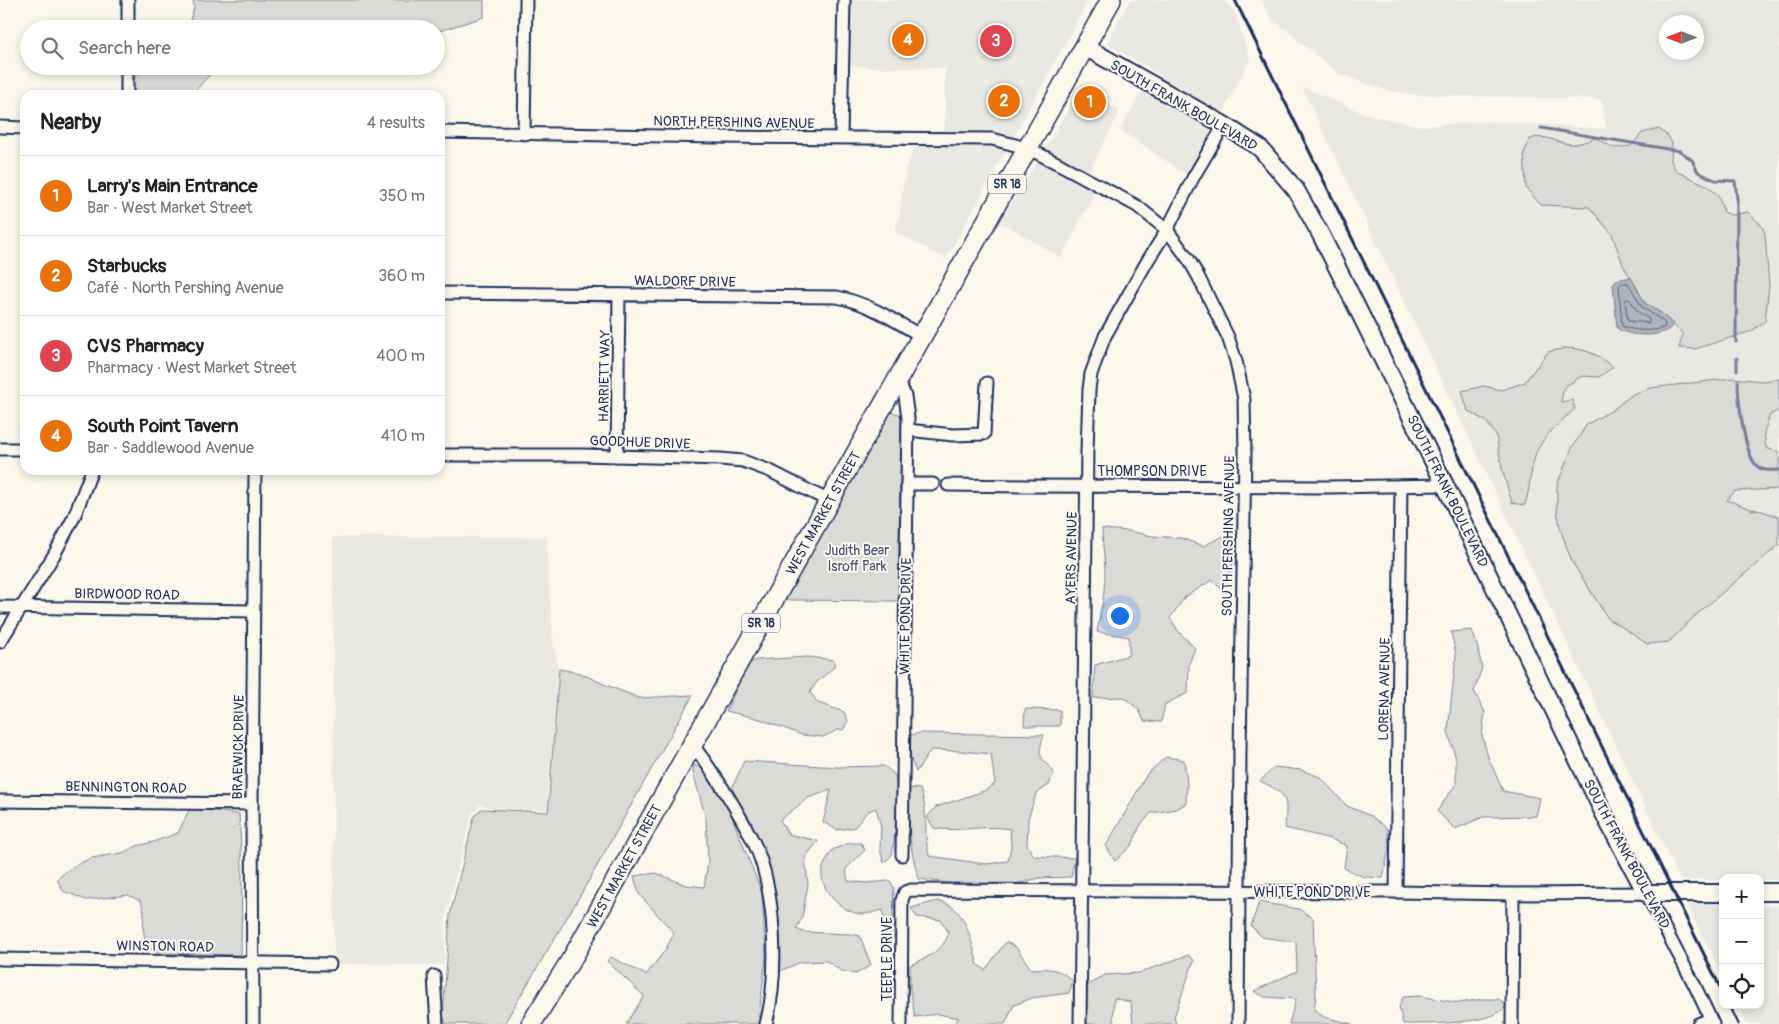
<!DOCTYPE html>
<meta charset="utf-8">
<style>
:root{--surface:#fff;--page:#f6f6f6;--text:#222;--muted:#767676;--line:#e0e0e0;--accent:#0b8043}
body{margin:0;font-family:Pangolin,sans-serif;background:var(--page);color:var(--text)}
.controls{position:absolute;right:15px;bottom:15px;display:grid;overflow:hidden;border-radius:10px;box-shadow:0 2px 8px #0003}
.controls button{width:45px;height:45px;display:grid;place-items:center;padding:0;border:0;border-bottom:1px solid var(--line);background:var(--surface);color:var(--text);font:25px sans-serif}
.compass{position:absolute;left:1659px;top:15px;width:45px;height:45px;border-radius:50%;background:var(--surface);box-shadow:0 2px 8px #0003;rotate:270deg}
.you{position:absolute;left:1119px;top:615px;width:18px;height:18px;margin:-12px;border:4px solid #fff;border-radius:50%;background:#1a73e8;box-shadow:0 0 0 8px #1a73e833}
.badge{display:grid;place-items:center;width:32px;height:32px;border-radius:50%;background:var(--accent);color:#fff;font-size:16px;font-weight:700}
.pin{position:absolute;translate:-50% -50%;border:2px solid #fff;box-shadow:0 1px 5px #0006}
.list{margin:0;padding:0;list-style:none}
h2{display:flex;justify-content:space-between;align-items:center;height:65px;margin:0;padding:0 20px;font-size:21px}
h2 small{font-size:16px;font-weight:400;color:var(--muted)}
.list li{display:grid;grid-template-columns:32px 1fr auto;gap:15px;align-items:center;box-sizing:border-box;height:80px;padding:0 20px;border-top:1px solid var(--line)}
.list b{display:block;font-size:19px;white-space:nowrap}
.list p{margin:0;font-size:16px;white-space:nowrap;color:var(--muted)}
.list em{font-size:16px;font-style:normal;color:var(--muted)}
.icon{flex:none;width:28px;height:28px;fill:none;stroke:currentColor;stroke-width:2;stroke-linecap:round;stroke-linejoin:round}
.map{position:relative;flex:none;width:1779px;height:1024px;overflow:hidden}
.search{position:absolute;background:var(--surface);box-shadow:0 2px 8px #0003;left:20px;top:20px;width:425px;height:55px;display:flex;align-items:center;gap:12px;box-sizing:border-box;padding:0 18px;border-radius:28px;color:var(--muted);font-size:19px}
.panel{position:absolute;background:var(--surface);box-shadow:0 2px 8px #0003;left:20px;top:90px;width:425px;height:385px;border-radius:15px}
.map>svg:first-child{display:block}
.built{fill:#eae8e2;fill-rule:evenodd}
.green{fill:#dadad7;stroke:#7a849a}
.water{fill:#afb3bb;stroke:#747e96}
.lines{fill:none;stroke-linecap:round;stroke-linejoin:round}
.shore{stroke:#566483;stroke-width:1}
.stream{stroke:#747e96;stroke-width:3}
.street-casing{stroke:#1b2f5e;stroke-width:15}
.secondary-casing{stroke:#1b2f5e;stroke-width:20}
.primary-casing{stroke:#1b2f5e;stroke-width:22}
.street{stroke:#fbf7ec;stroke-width:11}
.secondary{stroke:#fbf7ec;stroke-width:16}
.primary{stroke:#fbf7ec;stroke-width:19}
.rail{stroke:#1b2f5e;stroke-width:3}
.labels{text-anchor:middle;stroke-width:4;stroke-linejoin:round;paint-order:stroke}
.shield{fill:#fbf7ec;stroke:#5e6b89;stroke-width:1}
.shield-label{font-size:12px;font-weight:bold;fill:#1b2f5e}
.street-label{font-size:14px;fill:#1b2f5e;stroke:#fbf7ec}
.park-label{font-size:14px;fill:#415176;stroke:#fbf7ec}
</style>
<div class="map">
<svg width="1779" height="1024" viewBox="0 0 1779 1024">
<rect width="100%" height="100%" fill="#fbf7ec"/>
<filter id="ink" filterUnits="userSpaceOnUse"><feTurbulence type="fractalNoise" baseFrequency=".02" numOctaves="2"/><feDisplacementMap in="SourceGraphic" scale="10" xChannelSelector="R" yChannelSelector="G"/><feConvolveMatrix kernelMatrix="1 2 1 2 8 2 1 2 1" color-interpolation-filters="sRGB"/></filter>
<g filter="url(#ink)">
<g class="built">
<path d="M849,0H1089L946,259L894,231L899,217L906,167L914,149L945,128V68H877L847,65Z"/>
<path d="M1130,0H1222L1226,2L1235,13L1250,59L1190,177L1120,130L1141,93L1162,76L1109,45L1108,41Z"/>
<path d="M1261,0H1779V880H1760V878H1723V880H1680L1302,87L1368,115L1422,126L1489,121L1607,129L1601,99L1412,95L1382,89L1339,74L1271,18ZM1666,22H1696V52H1666Z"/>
<path d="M1079,90L1120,111L1088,174L1101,180L1061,258L1000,221L1048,144Z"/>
<path d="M333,537H546L553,639L558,668L547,810L488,808L481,804L472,814L446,913L444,965L334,964Z"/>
<path d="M1685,902L1723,904V976Z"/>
<path d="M1779,906V1024H1746L1737,1005H1760V907Z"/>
</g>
<g class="green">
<path d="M193,0H484V17L436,32V29H343L340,23L325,25L319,29H187L194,8Z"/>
<path d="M154,66H222C211,70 200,87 191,95H133L132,80L142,72Z"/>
<path d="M1659,129L1668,136L1672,143L1671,161L1676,171L1706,185L1718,195L1724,212L1731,215L1748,212L1762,226L1765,234L1769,286L1765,321L1752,331L1695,349L1679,348L1683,334L1661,313L1645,303L1623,265L1612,234L1589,207L1541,205L1526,188L1524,153L1530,139C1548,133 1556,144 1573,144C1581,144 1589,140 1596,138L1614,148L1631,146L1642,133Z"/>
<path d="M1566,348C1585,348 1599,355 1613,367L1599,377L1582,376L1564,387L1561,402L1572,400L1575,409C1562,420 1540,439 1535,456C1530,472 1530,489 1525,505L1512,503L1502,469L1496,435L1486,421L1468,411L1462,391L1483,386L1502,390L1525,382L1548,352Z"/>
<path d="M1733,378L1762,381L1779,379V410L1770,415L1764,432L1766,448L1779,452V489L1735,491L1727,500L1751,509L1762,511L1779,517V545L1697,614L1669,642L1647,644L1619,625L1609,620L1572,562L1561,531L1557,511V485L1572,448L1587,424L1611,411L1633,394L1650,388Z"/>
<path d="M890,412L899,414L901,418L898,601L784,600Z"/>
<path d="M1102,529L1129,531L1152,536L1181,538L1203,546L1234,531L1236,553L1224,592L1212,580L1185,597L1170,618L1179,632L1195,648L1189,664L1188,693L1165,704L1161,722L1144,721L1139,710L1124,697L1093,698L1095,665L1129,655V637L1097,632C1101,612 1105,592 1105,573C1105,558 1102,544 1102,529Z"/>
<path d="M1472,630L1477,645L1482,668L1474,691L1485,712L1482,735L1488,757L1503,791L1540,798L1536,816L1483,817L1455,829L1437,811L1456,784V759L1448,731L1456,655L1451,632Z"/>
<path d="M807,657L834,660V667L816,683L810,692L818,703L844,712L848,721L843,730H838L823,737L802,735L760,719L726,711L747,665L756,660Z"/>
<path d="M559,669L580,673L606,685L639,698L693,695L588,882L504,1024H446L443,1015L450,915L474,817L481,809L548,812Z"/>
<path d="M1025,709L1060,710V726H1024Z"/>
<path d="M921,733L1044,735C1037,756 1039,756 1054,772L1049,785L1036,794L1028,819L1027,845L1034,856L1075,858L1071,877L1039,878L1016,884L993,886L962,885L919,879C910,852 906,816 910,788L920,789C929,810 923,834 929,856L986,864L1008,861L1011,847L1010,829C983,824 959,833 934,828L927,817L936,807L984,791L995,784L991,754L961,751L931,750L916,772L910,757V735Z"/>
<path d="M1166,757L1184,760L1187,783L1186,803L1177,809L1151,813L1140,826L1132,845L1115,861L1106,846L1147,774Z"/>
<path d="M744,761L836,767L884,766L895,775L899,803L892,855L884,863L880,849L881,827L876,808L867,812L855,827L837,830L823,822L831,790L808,798L780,820L788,834L818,841L805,858L808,884L802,918L796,929L803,932L850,934L860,936L871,965L856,974L841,971L827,961L801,962L780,971L778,977L771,886L763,850L732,788Z"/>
<path d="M694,765L703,768L730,812L762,893L766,957L758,1024H626L644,996L607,961L611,957L646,975L666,949L674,933L639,894L634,876L656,873L686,885L704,887L708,862L706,819L693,772Z"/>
<path d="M1275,767L1301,770L1320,777L1347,806L1371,816L1388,829L1389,848L1383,878L1364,877L1344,868L1347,846L1331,839L1285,828C1287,797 1289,795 1260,781Z"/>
<path d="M190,808L239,814L242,867L241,955L157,953L146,946L143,928L144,912L141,901L128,895L86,900L63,891L57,879L72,867L91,858L122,853L137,846L153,842L178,833Z"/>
<path d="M849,843H861L865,850L846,869L848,881L866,883L890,881L894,888L893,921L895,936L885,944L883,910C877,911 870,914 863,914C844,914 820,892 822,872C823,865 828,857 832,850Z"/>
<path d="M937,901C941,902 946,903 949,905C967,913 973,949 978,965L985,970L1006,942L1016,947L1031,969C1049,968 1059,968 1073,981L1069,993L1032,998L1014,1005L1005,1024H954L959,1018L938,1014L915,1017L910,989V965C927,958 943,951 949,933L941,920L917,917L911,908Z"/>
<path d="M1259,902L1299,909L1313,918L1316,995L1314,1010L1324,1017L1352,1024H1289L1296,999L1265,997L1254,991L1297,971L1296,942L1262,937L1251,926Z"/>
<path d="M1188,955L1194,960L1174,1017L1176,1024H1133L1131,1002L1114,998L1113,1024H1086V986L1105,975L1139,973Z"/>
<path d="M1420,996L1459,1003L1483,999H1499L1507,1006C1503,1009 1499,1013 1494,1015C1469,1024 1431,1024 1403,1024L1399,1007L1403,997Z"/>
</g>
<path class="water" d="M1631,277L1645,303L1661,313L1673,324C1667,339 1627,337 1617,328L1613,285L1616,280Z"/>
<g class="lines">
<g class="shore">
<path d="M1622,283H1628L1642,307L1664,322L1665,327C1654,332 1633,331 1622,326L1619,286Z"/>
<path d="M1627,299L1630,300L1638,312L1649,319V323L1628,321L1625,302Z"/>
</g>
<g class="stream">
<path d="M1541,128L1680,151L1692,160L1698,172L1715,180L1735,181L1737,199L1736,342"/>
<path d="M1737,358V370"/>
<path d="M1738,381C1738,399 1744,452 1756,465C1762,472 1771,470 1779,470"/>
</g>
<g class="street-casing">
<g id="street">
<path d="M128,29V0"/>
<path d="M127,95V66"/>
<path d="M0,127L25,128"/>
<path d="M440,132L716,137L992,139L1027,148L1061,165L1137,206L1167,230L1189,260L1198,276L1228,337L1236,361L1244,399L1245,453L1240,752L1238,1024"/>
<path d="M524,134L526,0"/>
<path d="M841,137L844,0"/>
<path d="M440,293L837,297C868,303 894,320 921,336"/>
<path d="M898,379L905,396L908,418L902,855"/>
<path d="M908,430L953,435L984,434L987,383"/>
<path d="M0,449H25"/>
<path d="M440,455H582L720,459L743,461L770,471L829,501"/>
<path d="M617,456L619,295"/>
<path d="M907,484H933"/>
<path d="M948,485L1026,486L1330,487L1445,485"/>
<path d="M0,607L253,611"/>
<path d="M0,642L54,555L74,517L92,470"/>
<path d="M693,745C716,776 737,808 754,843C776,889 779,975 766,1024"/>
<path d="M0,801L252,804"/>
<path d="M1396,892L1401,486"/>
<path d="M0,959L330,964"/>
<path d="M434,976L437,1024"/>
<path d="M253,1024L252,804L255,470"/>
<path d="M901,1024L902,900L905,892L911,890L1396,892L1513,894L1646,893L1694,984L1713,1024"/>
<path d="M1080,1024L1087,451L1089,390L1091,374L1105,336L1148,260L1167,230L1194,176L1224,125"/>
<path d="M1512,1024L1513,894"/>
<path d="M1698,1024L1710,1019"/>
</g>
</g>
<g class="secondary-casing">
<g id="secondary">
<path d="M1085,47L1224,125L1260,148L1296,190L1321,235L1445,485L1606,818L1646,893H1723"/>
<path d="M1760,892H1779"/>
</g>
</g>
<g class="primary-casing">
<path id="primary" d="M531,1024L574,955L1111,0"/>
</g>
<use href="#street" class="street"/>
<use href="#secondary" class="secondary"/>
<use href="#primary" class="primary"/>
<g class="rail">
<path d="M1235,0L1723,993"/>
<path d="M1729,1005L1738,1024"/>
</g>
</g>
</g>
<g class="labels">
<g class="shield">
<rect x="988" y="174.5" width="38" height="19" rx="4"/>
<rect x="742" y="613.5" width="38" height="19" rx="4"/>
</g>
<g class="shield-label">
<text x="1007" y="188">SR 18</text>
<text x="761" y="627">SR 18</text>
</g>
<g class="street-label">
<text transform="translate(1184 105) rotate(30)" y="5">SOUTH FRANK BOULEVARD</text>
<text transform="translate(734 122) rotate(1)" y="5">NORTH PERSHING AVENUE</text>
<text transform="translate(685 281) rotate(1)" y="5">WALDORF DRIVE</text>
<text transform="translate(604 376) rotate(-89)" y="5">HARRIETT WAY</text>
<text transform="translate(640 442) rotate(2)" y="5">GOODHUE DRIVE</text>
<text x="1152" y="476">THOMPSON DRIVE</text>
<text transform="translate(1448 491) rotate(64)" y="5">SOUTH FRANK BOULEVARD</text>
<text transform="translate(823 513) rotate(-61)" y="5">WEST MARKET STREET</text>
<text transform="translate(1228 536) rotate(-89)" y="5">SOUTH PERSHING AVENUE</text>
<text transform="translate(1071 558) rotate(-89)" y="5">AYERS AVENUE</text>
<text transform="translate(127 594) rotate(1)" y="5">BIRDWOOD ROAD</text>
<text transform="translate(905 616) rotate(-89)" y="5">WHITE POND DRIVE</text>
<text transform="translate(1384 689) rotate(-89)" y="5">LORENA AVENUE</text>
<text transform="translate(238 747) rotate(-89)" y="5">BRAEWICK DRIVE</text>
<text transform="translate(126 787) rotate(1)" y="5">BENNINGTON ROAD</text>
<text transform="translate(1627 854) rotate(62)" y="5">SOUTH FRANK BOULEVARD</text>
<text transform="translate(624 866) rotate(-61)" y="5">WEST MARKET STREET</text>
<text x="1312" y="897">WHITE POND DRIVE</text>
<text transform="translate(165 946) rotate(1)" y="5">WINSTON ROAD</text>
<text transform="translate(887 959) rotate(-90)" y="5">TEEPLE DRIVE</text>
</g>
<g class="park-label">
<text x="857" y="555">Judith Bear<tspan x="857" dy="16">Isroff Park</tspan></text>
</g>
</g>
</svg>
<div class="controls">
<button>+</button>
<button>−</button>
<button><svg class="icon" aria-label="locate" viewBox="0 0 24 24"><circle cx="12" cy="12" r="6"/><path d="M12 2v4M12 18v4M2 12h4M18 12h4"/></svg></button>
</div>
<svg class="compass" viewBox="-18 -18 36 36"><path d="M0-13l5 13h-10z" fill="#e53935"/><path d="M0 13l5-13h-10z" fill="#767676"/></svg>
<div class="you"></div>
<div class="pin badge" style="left:1090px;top:102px;background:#e8710a">1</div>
<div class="pin badge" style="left:1004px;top:101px;background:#e8710a">2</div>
<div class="pin badge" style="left:996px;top:41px;background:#e0444e">3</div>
<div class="pin badge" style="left:908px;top:40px;background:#e8710a">4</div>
<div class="search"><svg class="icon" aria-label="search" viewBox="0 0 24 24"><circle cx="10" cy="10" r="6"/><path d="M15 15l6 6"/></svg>Search here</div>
<section class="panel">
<h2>Nearby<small>4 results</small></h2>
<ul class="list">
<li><span class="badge" style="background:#e8710a">1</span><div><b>Larry's Main Entrance</b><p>Bar · West Market Street</p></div><em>350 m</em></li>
<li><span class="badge" style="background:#e8710a">2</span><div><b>Starbucks</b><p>Café · North Pershing Avenue</p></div><em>360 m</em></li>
<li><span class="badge" style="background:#e0444e">3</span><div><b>CVS Pharmacy</b><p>Pharmacy · West Market Street</p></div><em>400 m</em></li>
<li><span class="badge" style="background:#e8710a">4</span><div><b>South Point Tavern</b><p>Bar · Saddlewood Avenue</p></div><em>410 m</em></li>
</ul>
</section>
</div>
